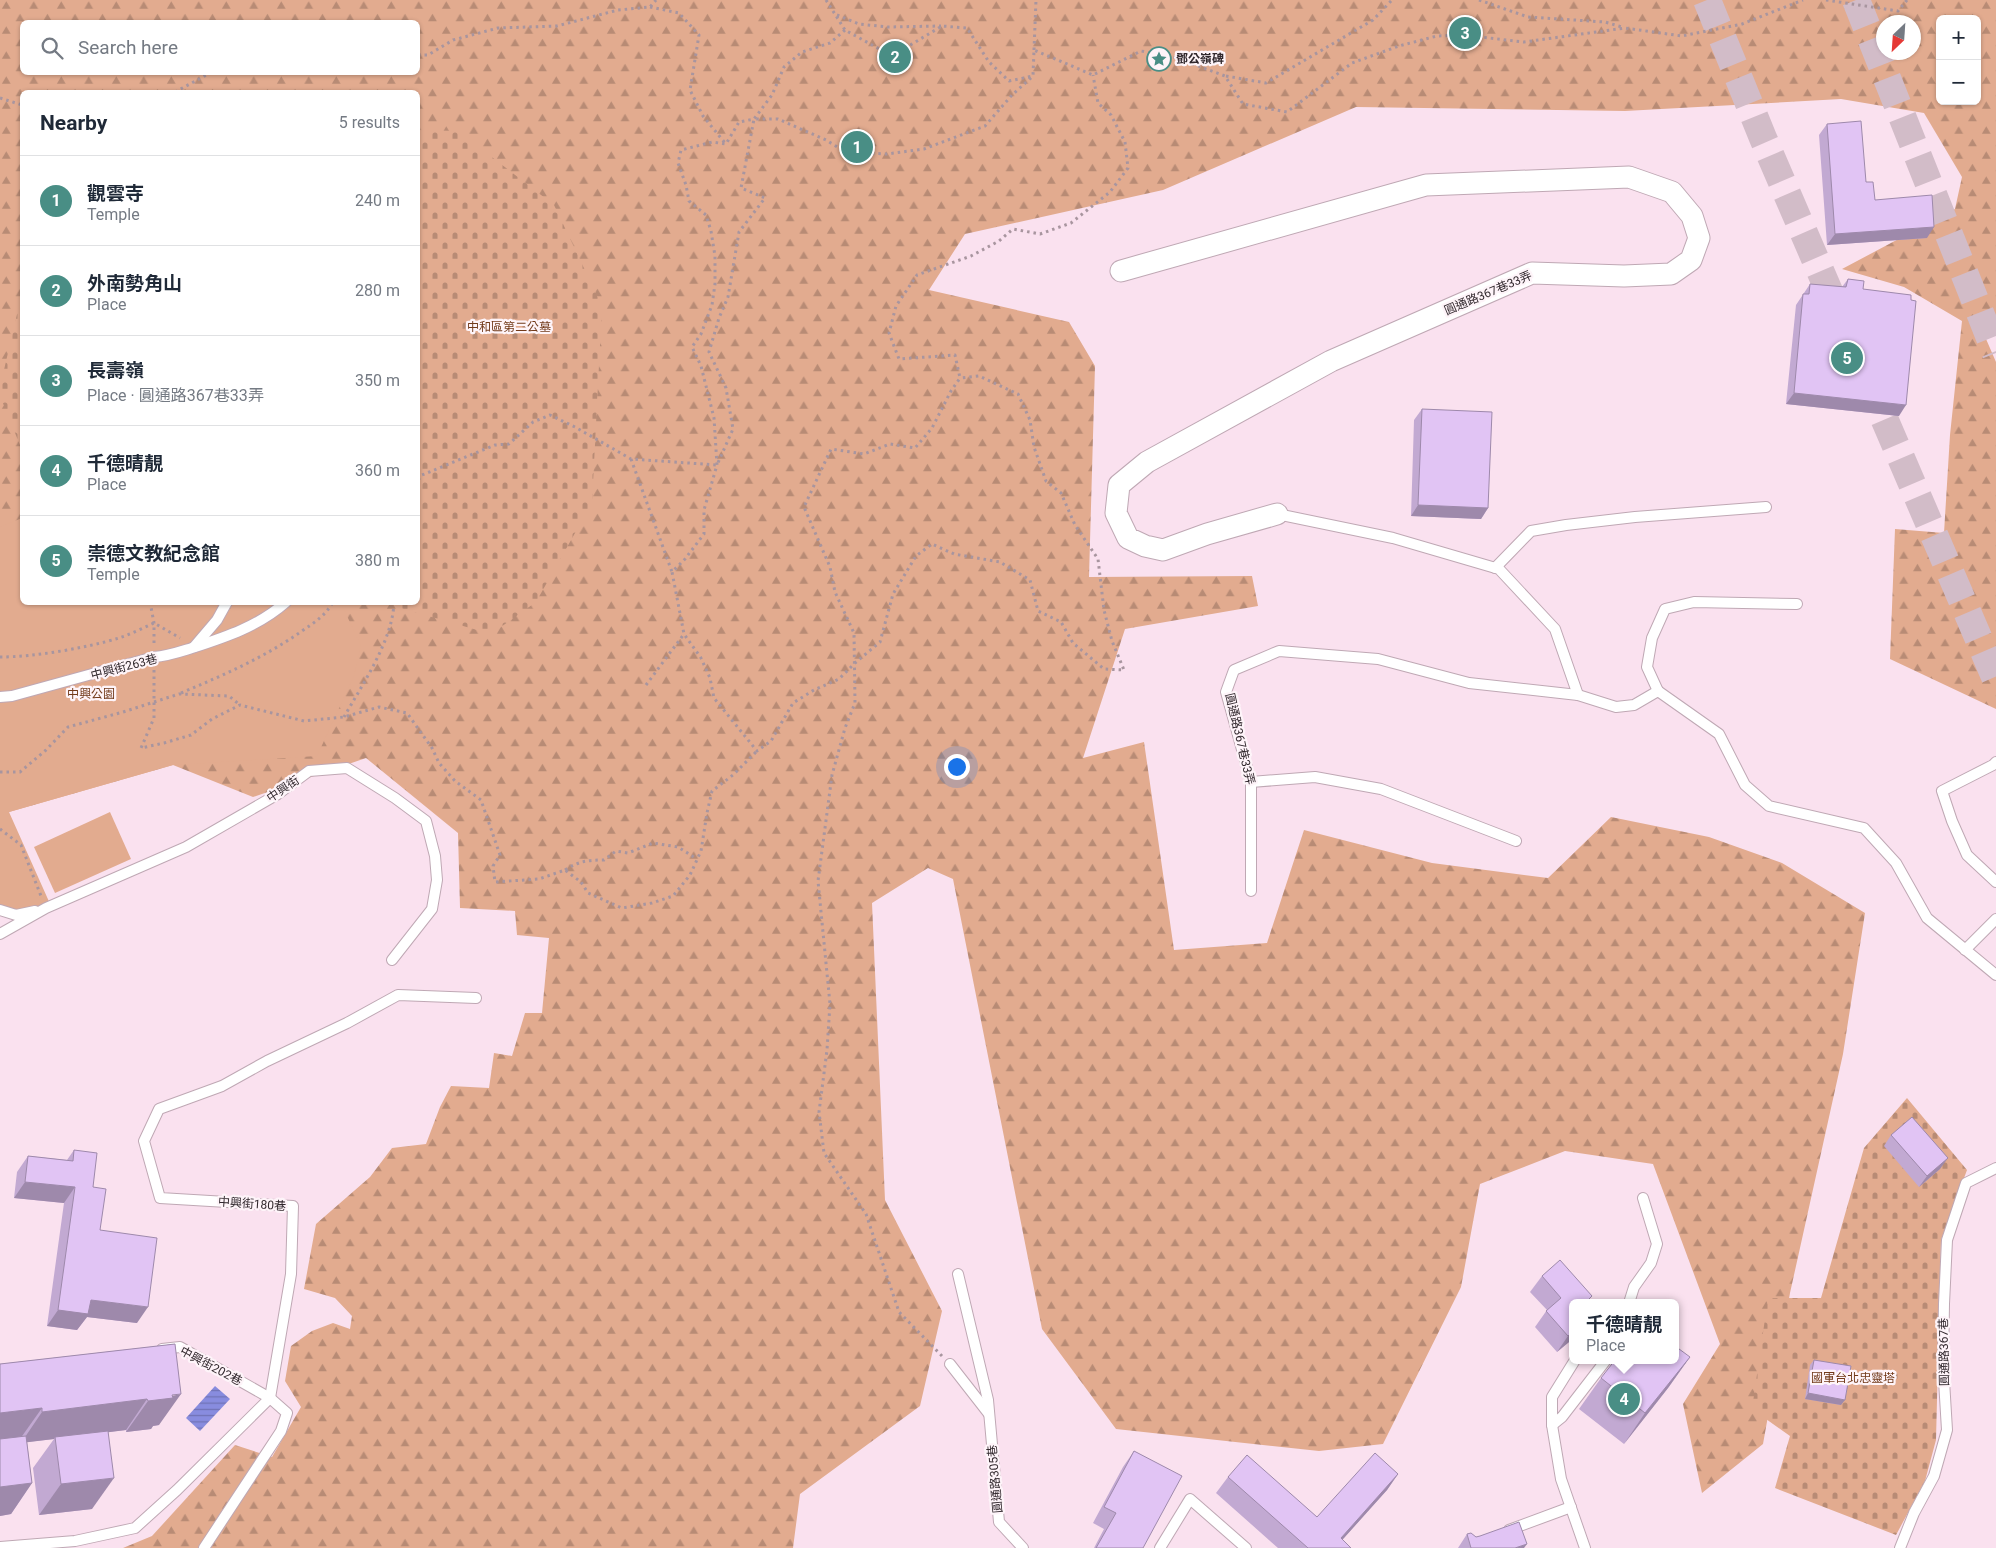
<!DOCTYPE html>
<meta charset="utf-8">
<style>
:root{--surface:#fff;--page:#f6f6f7;--text:#1f2937;--muted:#747a83;--line:#e0e1e3;--accent:#498e85}
body{margin:0;font-family:Roboto,"Noto Sans TC",sans-serif;background:var(--page);color:var(--text)}
.controls{position:absolute;right:15px;top:15px;display:grid;overflow:hidden;border-radius:8px;box-shadow:0 1px 4px #0004}
.controls button{width:45px;height:45px;display:grid;place-items:center;padding:0;border:0;border-bottom:1px solid var(--line);background:var(--surface);color:var(--text);font:25px sans-serif}
.compass{position:absolute;left:1876px;top:15px;width:45px;height:45px;border-radius:50%;background:var(--surface);box-shadow:0 1px 4px #0004;rotate:205deg}
.you{position:absolute;left:956px;top:766px;width:18px;height:18px;margin:-12px;border:4px solid #fff;border-radius:50%;background:#1a73e8;box-shadow:0 0 0 8px #1a73e833}
.badge{display:grid;place-items:center;width:32px;height:32px;border-radius:50%;background:var(--accent);color:#fff;font-size:16px;font-weight:700}
.pin{position:absolute;translate:-50% -50%;border:2px solid #fff;box-shadow:0 1px 5px #0006}
.popup{position:absolute;left:1569px;top:1299px;width:110px;height:65px;box-sizing:border-box;display:grid;place-content:center;border-radius:8px;background:var(--surface);filter:drop-shadow(0 1px 4px #0005);font-size:16px;white-space:nowrap;color:var(--muted)}
.popup b{font-size:19px;color:var(--text)}
.popup::after{content:'';position:absolute;left:50%;top:100%;margin-left:-10px;border:10px solid transparent;border-top-color:var(--surface)}
.list{margin:0;padding:0;list-style:none}
h2{display:flex;justify-content:space-between;align-items:center;height:65px;margin:0;padding:0 20px;font-size:21px}
h2 small{font-size:16px;font-weight:400;color:var(--muted)}
.list li{display:grid;grid-template-columns:32px 1fr auto;gap:15px;align-items:center;box-sizing:border-box;height:90px;padding:0 20px;border-top:1px solid var(--line)}
.list b{display:block;font-size:19px;white-space:nowrap}
.list p{margin:0;font-size:16px;white-space:nowrap;color:var(--muted)}
.list em{font-size:16px;font-style:normal;color:var(--muted)}
.icon{flex:none;width:28px;height:28px;fill:none;stroke:currentColor;stroke-width:2;stroke-linecap:round;stroke-linejoin:round}
.map{position:relative;flex:none;width:1996px;height:1548px;overflow:hidden}
.search{position:absolute;background:var(--surface);box-shadow:0 1px 4px #0004;left:20px;top:20px;width:400px;height:55px;display:flex;align-items:center;gap:12px;box-sizing:border-box;padding:0 18px;border-radius:8px;color:var(--muted);font-size:19px}
.panel{position:absolute;background:var(--surface);box-shadow:0 1px 4px #0004;left:20px;top:90px;width:400px;height:515px;border-radius:8px}
.map>svg:first-child{display:block}
.forest{fill:url(#forest-firs);fill-rule:evenodd}
.cemetery{fill:url(#cemetery-stones)}
.park{fill:#e2ab8f}
.water{fill:url(#water-rules)}
.lines{fill:none;stroke-linecap:round;stroke-linejoin:round}
.highway-tunnel{stroke:#d2bcc8;stroke-width:28;stroke-dasharray:28 14;stroke-linecap:butt}
.lane-casing{stroke:#bfa8b4;stroke-width:12}
.street-casing{stroke:#bfa8b4;stroke-width:23}
.path{stroke:#a8959f;stroke-width:3;stroke-dasharray:2.5 4;stroke-linecap:butt}
.lane{stroke:#fff;stroke-width:10}
.street{stroke:#fff;stroke-width:21}
.wall{fill:#c2a9d2}
.shaded-wall{fill:#9e89ab}
.building{fill:#e1c4f4;stroke:#9e89ab}
.labels{text-anchor:middle;stroke-width:4.5;stroke-linejoin:round;paint-order:stroke}
.poi-label{font-size:12px;font-weight:bold;fill:#31282d;stroke:#fef4f9;text-anchor:start}
.street-label{font-size:12px;fill:#31282d;stroke:#fef4f9}
.park-label{font-size:12px;fill:#723a1a;stroke:#fef4f9}
</style>
<div class="map">
<svg width="1996" height="1548" viewBox="0 0 1996 1548">
<defs>
<pattern id="forest-firs" width="22" height="20" patternUnits="userSpaceOnUse" patternTransform="scale(1.25)"><rect width="22" height="20" fill="#e2ab8f"/><path d="M5 1l3.5 6h-7zM16 11l3.5 6h-7z" fill="#b88b75"/></pattern>
<pattern id="cemetery-stones" width="16" height="16" patternUnits="userSpaceOnUse" patternTransform="scale(1.25)"><rect width="16" height="16" fill="#e2ab8f"/><path d="M2 7V4a2 2 0 0 1 4 0v3zM10 15v-3a2 2 0 0 1 4 0v3z" fill="#b88b75"/></pattern>
<pattern id="water-rules" width="6" height="5" patternUnits="userSpaceOnUse" patternTransform="scale(1.25)"><rect width="6" height="5" fill="#888cdf"/><path d="M0 2.5h6" fill="none" stroke="#7072b5"/></pattern>
</defs>
<rect width="100%" height="100%" fill="#fae1ef"/>
<path class="forest" d="M0,0H1996V322L1983,332L1996,362V709L1890,659L1895,529L1944,533L1950,435L1962,321L1904,287L1842,269L1955,209L1962,177L1924,113L1841,99L1625,111L1356,107L1163,190L965,234L929,290L1069,322L1095,366L1089,577L1252,576L1258,606L1125,629L1083,758L1144,742L1174,950L1267,943L1304,830L1432,863L1548,878L1611,817L1709,837L1782,863L1865,913L1843,1054L1790,1293L1763,1444L1702,1493L1683,1404L1720,1344L1653,1164L1565,1151L1480,1184L1461,1287L1383,1444L1319,1451L1116,1429L1042,1329L953,879L928,868L872,903L885,1200L942,1311L920,1406L800,1494L793,1548H123L152,1536L235,1445L272,1457L301,1407L285,1381L291,1346L312,1331L333,1323L350,1329L352,1316L335,1298L304,1289L316,1224L370,1177L392,1148L426,1144L440,1107L451,1086L489,1088L494,1053L512,1056L525,1013H542L549,938L517,935L515,911L460,908L458,833L366,758L253,797L173,765L9,812L0,908ZM1940,19H1977V101H1940ZM22,22H418V72H22ZM1884,22H1914V52H1884ZM22,92H418V602H22Z"/>
<g class="cemetery">
<path d="M418,130L458,131L554,205L602,306L592,503L536,602L491,634L397,607L395,603L418,602Z"/>
<path d="M22,293V450L0,396V387Z"/>
<path d="M1907,1098L1967,1170L1941,1240L1936,1440L1925,1481L1896,1535L1775,1488L1790,1436L1752,1409L1768,1298H1821L1864,1148Z"/>
</g>
<g class="park">
<path d="M22,518V602H211L233,612L249,603H341L361,646L354,676L317,756L173,765L9,812L51,906L16,913L0,907V527Z"/>
<path d="M110,812L131,859L55,893L34,847Z"/>
</g>
<path class="water" d="M215,1386L230,1399L200,1431L186,1418Z"/>
<g class="lines">
<g class="highway-tunnel">
<path d="M1707,0L1763,138L1841,319"/>
<path d="M1856,0L1996,353"/>
<path d="M1868,381L1996,679"/>
</g>
<g class="lane-casing">
<g id="lane">
<path d="M1277,514L1393,538L1499,569L1555,629L1578,695"/>
<path d="M1495,568L1531,531L1566,525L1635,517L1766,507"/>
<path d="M194,647L217,620L227,602"/>
<path d="M1658,691L1647,667L1652,638L1665,609L1694,602L1797,604"/>
<path d="M0,697L12,696L154,657C168,656 179,652 192,648C226,637 259,626 286,602"/>
<path d="M1996,762L1993,765L1942,791L1952,821L1967,855L1996,882"/>
<path d="M1251,782L1315,777L1381,789L1516,841"/>
<path d="M1251,891V782L1226,692L1234,670L1279,651L1378,659L1469,683L1578,695L1616,707L1634,705L1658,691L1719,734L1745,785L1769,806L1864,828L1896,863L1927,918L1996,975"/>
<path d="M0,910L16,915L35,911"/>
<path d="M0,934L46,908L186,847L278,794L309,771L347,768L395,798L426,821L435,856L437,880L432,909L392,960"/>
<path d="M1965,950L1996,919"/>
<path d="M958,1274L988,1400L999,1522L1023,1548"/>
<path d="M1629,1303L1634,1287L1651,1263L1657,1244L1643,1198"/>
<path d="M162,1349L180,1347L270,1398L287,1413L281,1431L204,1548"/>
<path d="M1575,1360L1552,1397V1425L1561,1479L1585,1548"/>
<path d="M950,1364L989,1414"/>
<path d="M1552,1425L1562,1417L1606,1360"/>
<path d="M1509,1530L1571,1507"/>
<path d="M0,1547L75,1541L135,1528L177,1490L270,1398L291,1274L293,1206L160,1198L144,1141L159,1109L222,1086L267,1061L347,1023L398,995L476,998"/>
<path d="M1160,1548L1190,1499L1246,1548"/>
<path d="M1900,1548L1914,1513L1934,1476L1947,1430L1943,1364L1944,1304L1947,1240L1966,1183L1996,1168"/>
</g>
</g>
<g class="street-casing">
<path id="street" d="M1121,271L1426,185L1629,177L1672,192L1692,216L1699,238L1691,260L1671,274L1624,276L1532,273L1331,361L1147,462L1119,485L1116,513L1128,538L1145,546L1163,550L1207,534L1277,514"/>
</g>
<g class="path">
<path d="M826,0L845,30L892,56L942,26L967,28L989,62L1009,81L1033,76"/>
<path d="M1479,0L1528,17L1605,22L1622,27"/>
<path d="M1826,0L1898,11L1907,0"/>
<path d="M650,7L679,13L699,35L690,90L703,116L725,143"/>
<path d="M837,15L859,24L888,27L941,26"/>
<path d="M845,30L830,43L802,52L784,67L772,95L754,119L739,122L726,144L712,142L681,150L678,163L686,185L689,201L706,215L711,231L715,256V284L712,305L701,334L692,347L701,366L714,418L717,465L704,510V534L685,559L672,572L684,634L701,658L710,678L714,698L757,751L771,741L793,703L814,690L839,679L855,663L880,642L893,594L916,556L932,544L954,554L1000,562L1030,580L1038,611L1061,622L1073,643L1104,669L1124,670L1112,641L1104,610L1098,559L1075,525L1061,493L1046,481L1034,447L1030,420L1018,394L979,376L960,378"/>
<path d="M1034,50L1036,0"/>
<path d="M418,55H428L453,40L498,28L557,26L618,10L650,7L656,0"/>
<path d="M1226,76L1266,83L1373,20L1392,0"/>
<path d="M175,92L212,72"/>
<path d="M0,98L22,105"/>
<path d="M631,459L672,572"/>
<path d="M418,480L422,475L495,445L509,444L533,422L550,415L575,427L631,459L717,465L733,429L726,388L709,352L719,318L728,297L739,232L765,198L741,188L754,119H778L826,140L845,152L887,154L924,149L985,126L1012,95L1033,76L1034,50L1093,75L1141,51L1177,58L1225,76L1243,104L1287,112L1352,63L1399,46L1437,36L1464,35L1524,42L1625,28L1682,36L1742,24L1803,0"/>
<path d="M150,602L154,623V644"/>
<path d="M0,657C34,657 86,648 119,638C131,634 143,628 154,623L180,638"/>
<path d="M154,670V718L141,748L164,743L191,735L212,719L240,705L304,721L344,717L379,707L407,713L432,748L439,763L455,781L481,800L500,855L493,866L495,882L539,879L565,870L581,882L588,893L622,908L652,903L673,896L690,875L701,851L707,813L712,791L733,775L757,751"/>
<path d="M646,685L684,634"/>
<path d="M181,693C224,675 265,657 302,631C315,622 325,616 333,602"/>
<path d="M344,717C362,685 393,640 394,602"/>
<path d="M0,772H20L46,750L68,727L123,712L179,694L229,696L240,705"/>
<path d="M0,829L21,845L41,896"/>
<path d="M565,870C579,861 588,860 604,860L616,851L628,853L653,843L678,847L697,859"/>
<path d="M942,1356L899,1312L866,1214L824,1153L819,1112L827,1050L830,1004L818,881L832,775L845,728L855,703L854,633L835,592L830,567L804,507L831,449L864,454L890,444L915,448L932,428L951,391L960,378L955,355L899,359L889,333L896,306L917,275L971,256L999,241L1013,229L1040,234L1071,223L1110,192L1128,168L1125,142L1111,115L1098,103L1093,75"/>
</g>
<use href="#lane" class="lane"/>
<use href="#street" class="street"/>
</g>
<g class="wall">
<path d="M1827,124L1866,182L1875,200L1927,238L1827,245L1819,135Z"/>
<path d="M1848,279L1863,289L1899,416L1786,404L1796,305L1810,284L1842,287Z"/>
<path d="M1422,409L1488,508L1481,519L1411,516L1414,420Z"/>
<path d="M1891,1135L1940,1169L1919,1187L1884,1146Z"/>
<path d="M74,1150L93,1187L100,1230L137,1323L87,1317L77,1330L47,1326L64,1203L14,1198L17,1172L28,1156L67,1160Z"/>
<path d="M1542,1276L1573,1303L1569,1342L1557,1352L1535,1327L1547,1310L1530,1292Z"/>
<path d="M175,1344L159,1425L153,1426L151,1429L126,1432V1430L108,1432L92,1509L39,1515L33,1468L54,1439L27,1442L32,1483L11,1514L0,1516V1364Z"/>
<path d="M1690,1357L1668,1388L1624,1444L1579,1409L1601,1378Z"/>
<path d="M1814,1360L1841,1405L1805,1399L1810,1365Z"/>
<path d="M1134,1451L1143,1548H1094L1104,1529L1093,1523L1123,1467Z"/>
<path d="M1398,1474L1387,1490L1342,1540L1351,1548H1278L1216,1493L1228,1477L1317,1517Z"/>
<path d="M1467,1534L1476,1537L1524,1548H1458Z"/>
</g>
<g class="shaded-wall">
<path d="M1934,227L1927,238L1827,245L1835,234Z"/>
<path d="M1794,393L1906,405L1899,416L1786,404Z"/>
<path d="M1418,505L1488,508L1481,519L1411,516Z"/>
<path d="M1948,1158L1940,1169L1919,1187L1927,1176Z"/>
<path d="M25,1182L75,1187L64,1203L14,1198Z"/>
<path d="M91,1300L148,1307L137,1323L87,1317L77,1330L47,1326L58,1310Z"/>
<path d="M1573,1332V1336L1569,1342L1557,1352L1568,1336Z"/>
<path d="M1690,1357L1668,1388L1624,1444L1645,1413Z"/>
<path d="M1808,1393L1845,1400L1841,1405L1805,1399Z"/>
<path d="M181,1394L159,1425L153,1426L151,1429L126,1432L148,1401Z"/>
<path d="M147,1399L126,1430L55,1439V1437L54,1439L21,1443L42,1412Z"/>
<path d="M42,1408L20,1439L0,1441V1413Z"/>
<path d="M1398,1474L1387,1490L1335,1548L1341,1538Z"/>
<path d="M114,1478L92,1509L39,1515L61,1484Z"/>
<path d="M32,1483L11,1514L0,1516V1487Z"/>
<path d="M1527,1544L1524,1548H1515Z"/>
</g>
<g class="building">
<path d="M1861,121L1866,182H1873L1875,200L1932,195L1934,227L1835,234L1827,124Z"/>
<path d="M1848,279L1864,281L1863,289L1911,295V300L1916,301L1906,405L1794,393L1803,294H1809L1810,284L1846,287Z"/>
<path d="M1422,409L1492,412L1488,508L1418,505Z"/>
<path d="M1912,1117L1948,1158L1927,1176L1891,1135Z"/>
<path d="M74,1150L97,1153L93,1187L106,1189L100,1230L157,1238L148,1307L91,1300L88,1314L58,1310L75,1187L25,1182L28,1156L73,1161Z"/>
<path d="M1560,1260L1592,1296L1585,1303H1573V1313L1571,1315L1573,1317V1332L1568,1336L1546,1311L1561,1298L1542,1276Z"/>
<path d="M175,1344L181,1394L172,1395L173,1398L148,1401L147,1399L42,1412V1408L0,1413V1364Z"/>
<path d="M1675,1346L1690,1357L1645,1413L1601,1378L1615,1360H1675Z"/>
<path d="M1814,1360L1851,1366L1845,1400L1808,1393Z"/>
<path d="M108,1431L114,1478L61,1484L55,1437Z"/>
<path d="M26,1436L32,1483L0,1487V1439Z"/>
<path d="M1134,1451L1182,1476L1143,1548H1096L1116,1513L1104,1507Z"/>
<path d="M1375,1453L1398,1474L1341,1538L1351,1548H1308L1228,1477L1247,1455L1317,1517Z"/>
<path d="M1519,1522L1527,1544L1515,1548H1471L1467,1534L1471,1533L1476,1537L1480,1536Z"/>
</g>
<defs>
<g id="sight-ring" transform="scale(1.25)"><circle r="9.5" fill="#fef4f9" stroke="#498e85" stroke-width="1.5"/><path d="M0-6L1.8-2.2L6-1.7L2.9 1.2L3.7 5.4L0 3.3L-3.7 5.4L-2.9 1.2L-6-1.7L-1.8-2.2Z" fill="#498e85"/></g>
</defs>
<g fill-rule="evenodd">
<use href="#sight-ring" x="1159" y="59"/>
</g>
<g class="labels">
<g class="poi-label">
<text x="1176" y="63">鄧公嶺碑</text>
</g>
<g class="street-label">
<text transform="translate(1488 293) rotate(-23)" y="4">圓通路367巷33弄</text>
<text transform="translate(124 667) rotate(-15)" y="4">中興街263巷</text>
<text transform="translate(1240 739) rotate(77)" y="4">圓通路367巷33弄</text>
<text transform="translate(283 789) rotate(-34)" y="4">中興街</text>
<text transform="translate(252 1204) rotate(4)" y="4">中興街180巷</text>
<text transform="translate(1944 1352) rotate(-91)" y="4">圓通路367巷</text>
<text transform="translate(211 1366) rotate(28)" y="4">中興街202巷</text>
<text transform="translate(995 1479) rotate(-95)" y="4">圓通路305巷</text>
</g>
<g class="park-label">
<text x="509" y="331">中和區第二公墓</text>
<text x="91" y="698">中興公園</text>
<text x="1853" y="1382">國軍台北忠靈塔</text>
</g>
</g>
</svg>
<div class="controls">
<button>+</button>
<button>−</button>
</div>
<svg class="compass" viewBox="-18 -18 36 36"><path d="M0-13l5 13h-10z" fill="#e53935"/><path d="M0 13l5-13h-10z" fill="#747a83"/></svg>
<div class="you"></div>
<div class="pin badge" style="left:857px;top:147px">1</div>
<div class="pin badge" style="left:895px;top:57px">2</div>
<div class="pin badge" style="left:1465px;top:33px">3</div>
<div class="pin badge" style="left:1624px;top:1399px">4</div>
<div class="popup"><b>千德晴靚</b>Place</div>
<div class="pin badge" style="left:1847px;top:358px">5</div>
<div class="search"><svg class="icon" aria-label="search" viewBox="0 0 24 24"><circle cx="10" cy="10" r="6"/><path d="M15 15l6 6"/></svg>Search here</div>
<section class="panel">
<h2>Nearby<small>5 results</small></h2>
<ul class="list">
<li><span class="badge">1</span><div><b>觀雲寺</b><p>Temple</p></div><em>240 m</em></li>
<li><span class="badge">2</span><div><b>外南勢角山</b><p>Place</p></div><em>280 m</em></li>
<li><span class="badge">3</span><div><b>長壽嶺</b><p>Place · 圓通路367巷33弄</p></div><em>350 m</em></li>
<li><span class="badge">4</span><div><b>千德晴靚</b><p>Place</p></div><em>360 m</em></li>
<li><span class="badge">5</span><div><b>崇德文教紀念館</b><p>Temple</p></div><em>380 m</em></li>
</ul>
</section>
</div>
